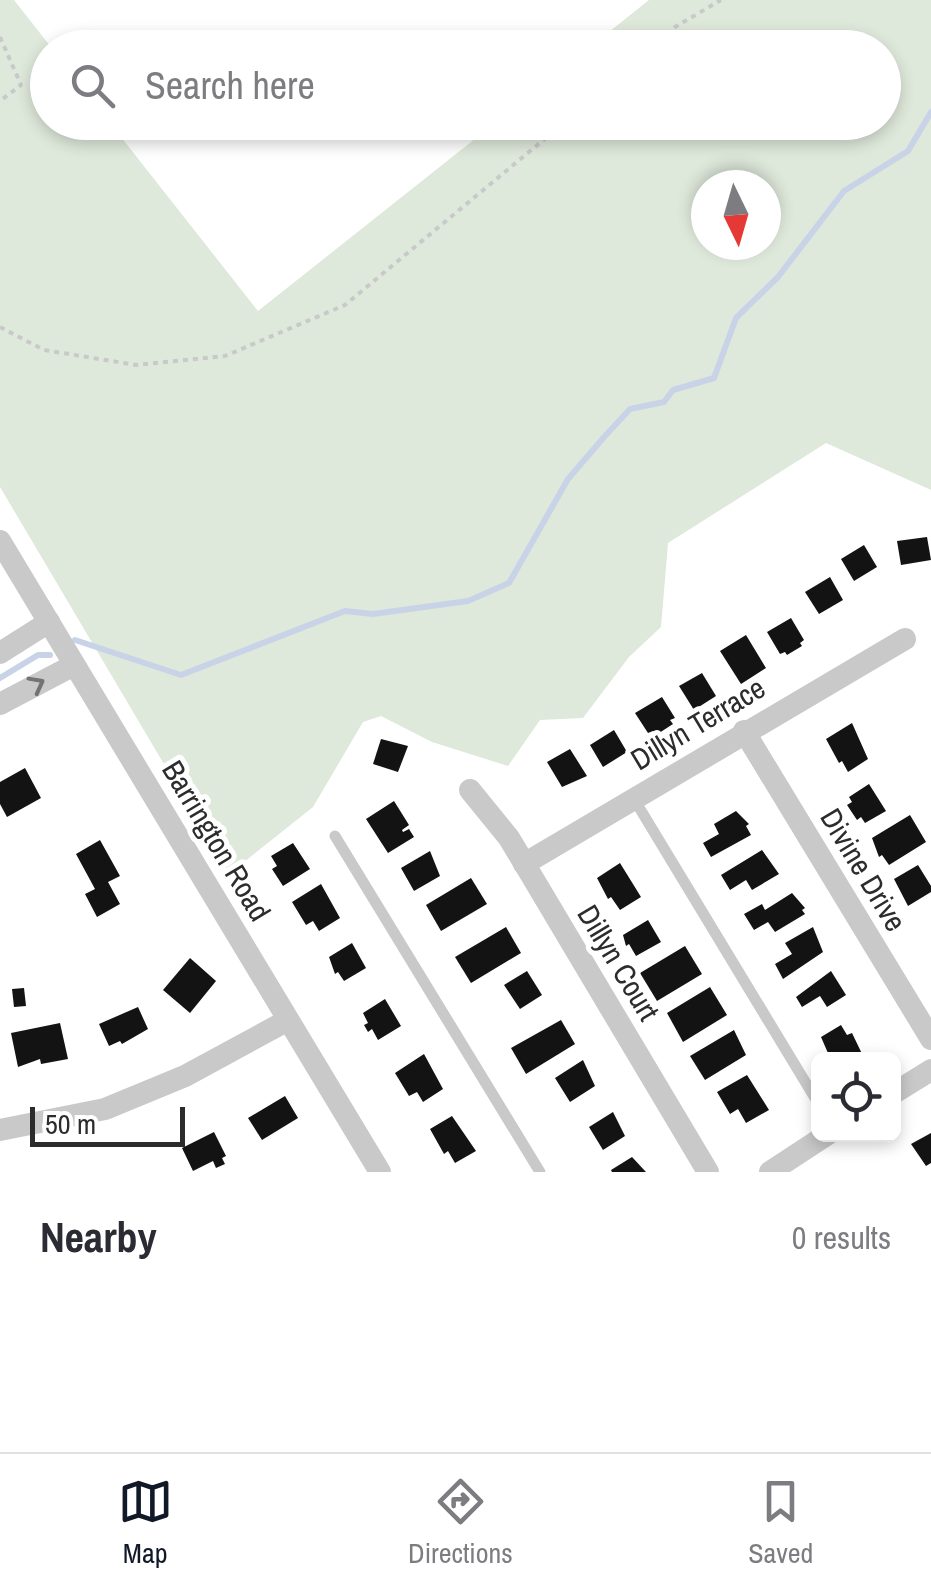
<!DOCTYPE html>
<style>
:root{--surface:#fff;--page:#f7f7f7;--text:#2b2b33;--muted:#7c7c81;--line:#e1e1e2;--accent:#111827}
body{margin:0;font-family:"Archivo Narrow",sans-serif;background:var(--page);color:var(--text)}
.controls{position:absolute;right:30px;bottom:30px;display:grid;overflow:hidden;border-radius:15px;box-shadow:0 5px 15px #0003}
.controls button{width:90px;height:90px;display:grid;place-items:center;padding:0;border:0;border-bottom:2px solid var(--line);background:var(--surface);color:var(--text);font:50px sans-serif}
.compass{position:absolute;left:691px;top:170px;width:90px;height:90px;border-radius:50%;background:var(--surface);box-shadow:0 5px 15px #0003;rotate:175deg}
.scale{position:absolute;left:30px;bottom:25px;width:155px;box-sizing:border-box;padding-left:10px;border:5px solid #2c2c2c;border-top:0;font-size:28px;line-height:35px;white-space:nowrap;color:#2c2c2c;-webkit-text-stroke:8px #fff;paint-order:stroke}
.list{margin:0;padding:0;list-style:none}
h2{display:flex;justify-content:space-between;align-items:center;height:130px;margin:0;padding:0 40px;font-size:42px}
h2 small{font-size:32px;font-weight:400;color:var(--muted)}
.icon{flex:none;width:55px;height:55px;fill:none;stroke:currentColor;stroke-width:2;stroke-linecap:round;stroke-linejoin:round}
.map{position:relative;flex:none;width:931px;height:1172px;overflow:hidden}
.search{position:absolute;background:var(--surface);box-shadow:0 5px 15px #0003;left:30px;right:30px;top:30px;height:110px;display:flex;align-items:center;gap:25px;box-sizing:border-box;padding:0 35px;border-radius:55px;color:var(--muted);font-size:38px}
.sheet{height:280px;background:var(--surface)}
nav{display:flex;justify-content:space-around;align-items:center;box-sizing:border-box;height:140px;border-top:2px solid var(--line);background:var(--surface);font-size:28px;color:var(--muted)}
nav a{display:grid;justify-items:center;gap:5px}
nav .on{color:var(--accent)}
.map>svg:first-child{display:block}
.green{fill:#dfe9db;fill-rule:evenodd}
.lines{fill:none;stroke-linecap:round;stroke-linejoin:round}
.stream{stroke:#c9d3e7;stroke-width:6}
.building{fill:#131313}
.path{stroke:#c9c9c9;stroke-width:4;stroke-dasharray:5 5;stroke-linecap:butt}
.service{stroke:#c9c9c9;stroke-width:11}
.minor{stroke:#c9c9c9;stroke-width:22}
.oneway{stroke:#737373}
.labels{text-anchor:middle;stroke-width:10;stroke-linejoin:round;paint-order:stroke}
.street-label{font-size:30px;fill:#2c2c2c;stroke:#fff}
</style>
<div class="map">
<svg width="931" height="1172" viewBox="0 0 931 1172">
<rect width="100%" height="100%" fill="#fff"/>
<path class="green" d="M0,0H14L51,47L48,48V122L110,123L258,311L495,123L884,122V48L590,47L649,0H931V490L826,443L668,543L661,627L629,657L583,718L540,720L508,766L432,742L381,716L363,722L313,807L229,874L0,487ZM706,185H766V245H706Z"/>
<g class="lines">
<g class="stream">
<path d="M75,640L181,675L345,611L373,614L468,601L509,583L568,479L605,436L630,409L664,402L673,390L714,378L736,318L778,277L844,191L908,151L931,112"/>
<path d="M0,678L38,655H50"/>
</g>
</g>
<g class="building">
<path d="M927,537L931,560L901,565L897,541Z"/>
<path d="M864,545L877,567L854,581L841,559Z"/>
<path d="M830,577L843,600L819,614L805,592Z"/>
<path d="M791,618L804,640L800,643L802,646L787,655L785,652L780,654L767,632Z"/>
<path d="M746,635L766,668L741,684L720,651Z"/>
<path d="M702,673L716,696L694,710L679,686Z"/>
<path d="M662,697L675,718L670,720L673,724L656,735L653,731L648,733L635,713Z"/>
<path d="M852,723L868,759L848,772L842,761L839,763L826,739Z"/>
<path d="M614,730L627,752L603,767L590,745Z"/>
<path d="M381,739L408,746L398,772L373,764Z"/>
<path d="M570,749L587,776L562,787L547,762Z"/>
<path d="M25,768L41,798L7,817L0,804V782Z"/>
<path d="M869,784L886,811L865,823L861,817L857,820L847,805L852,802L849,797Z"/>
<path d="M394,801L409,825L402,830L403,832L409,829L414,837L388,853L366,819Z"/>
<path d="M736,811L749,824L746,826L751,835L711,857L703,843L719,834L714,824Z"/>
<path d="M910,815L926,842L889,865L882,855L879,857L872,838Z"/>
<path d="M100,840L120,876L108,882L120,904L97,917L85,894L95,889L76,854Z"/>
<path d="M293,843L310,869L283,886L272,869L277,866L271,856Z"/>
<path d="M762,850L779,874L752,890L746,880L730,890L721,875Z"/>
<path d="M430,851L440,876L414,891L401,868Z"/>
<path d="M620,863L641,897L620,910L611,897L608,899L597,878Z"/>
<path d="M918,865L931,886V892L908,906L894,879Z"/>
<path d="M471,878L487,904L441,931L426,905Z"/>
<path d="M321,884L340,918L319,931L313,921L306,925L292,902Z"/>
<path d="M792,893L805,908L802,910L805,914L775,932L768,922L754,930L744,914L762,904L765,910Z"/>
<path d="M648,920L661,942L636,956L629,944L626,946L623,935Z"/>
<path d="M506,927L521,953L471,983L455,957Z"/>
<path d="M813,927L823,952L783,979L775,964L792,954L785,943Z"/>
<path d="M352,943L366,968L344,981L338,972L335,974L329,957Z"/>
<path d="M685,946L702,974L657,1001L640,973Z"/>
<path d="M190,958L216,981L190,1013L163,990Z"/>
<path d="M527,971L542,995L520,1009L504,985Z"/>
<path d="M831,971L846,995L827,1007L820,996L802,1007L796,997Z"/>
<path d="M710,987L727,1015L683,1042L667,1013Z"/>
<path d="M24,988L26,1006L14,1007L12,989Z"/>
<path d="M385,999L401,1026L378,1040L372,1029L368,1032L364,1025L368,1023L363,1013Z"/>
<path d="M138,1007L148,1029L122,1044L120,1041L109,1046L99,1024Z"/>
<path d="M561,1020L575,1044L526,1074L511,1048Z"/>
<path d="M60,1023L68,1059L41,1064L40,1059L18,1067L11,1033Z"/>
<path d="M841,1025L847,1035L852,1033L864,1058L831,1060L821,1037Z"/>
<path d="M734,1030L746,1055L705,1080L690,1056Z"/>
<path d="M424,1054L443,1089L423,1102L417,1092L409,1096L395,1073Z"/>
<path d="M583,1060L595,1086L570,1102L555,1078Z"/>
<path d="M747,1075L769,1110L746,1123L738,1109L730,1114L717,1092Z"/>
<path d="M285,1096L298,1118L262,1140L248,1118Z"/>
<path d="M613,1112L625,1136L603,1150L589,1127Z"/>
<path d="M452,1116L476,1151L455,1163L448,1151L444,1154L430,1129Z"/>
<path d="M214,1132L226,1156L222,1158L225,1164L216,1168L213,1161L193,1171L182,1148Z"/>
<path d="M931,1133V1163L926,1166L911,1144Z"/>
<path d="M632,1157L646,1172H612L611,1170Z"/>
</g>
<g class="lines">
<g class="path">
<path d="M0,37L21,85L0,101"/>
<path d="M652,48L675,27L721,0"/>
<path d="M0,327L44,350L136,365L225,356L345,305L565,122"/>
</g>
<g class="service">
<path d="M634,799L818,1103"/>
<path d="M335,836L540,1172"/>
</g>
<g class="minor">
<path d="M0,541L380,1172"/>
<path d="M0,653L49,622"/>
<path d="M0,704L74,665"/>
<path d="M744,731L931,1039"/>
<path d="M470,790L509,838L708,1172"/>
<path d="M524,864L905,639"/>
<path d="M894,1093L931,1070"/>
<path d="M0,1130L105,1109L185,1076L288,1020"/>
<path d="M770,1172L828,1134"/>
</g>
</g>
<defs><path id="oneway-chevron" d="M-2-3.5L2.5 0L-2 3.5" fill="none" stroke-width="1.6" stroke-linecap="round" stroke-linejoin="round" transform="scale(2.5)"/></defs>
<use class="oneway" href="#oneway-chevron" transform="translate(37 684) rotate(-28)"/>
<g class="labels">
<g class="street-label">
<text transform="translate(698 724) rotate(-31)" y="10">Dillyn Terrace</text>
<text transform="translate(216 841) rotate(59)" y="10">Barrington Road</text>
<text transform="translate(863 870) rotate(59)" y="10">Divine Drive</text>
<text transform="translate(618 963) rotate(59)" y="10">Dillyn Court</text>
</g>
</g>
</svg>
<div class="controls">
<button><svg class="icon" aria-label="locate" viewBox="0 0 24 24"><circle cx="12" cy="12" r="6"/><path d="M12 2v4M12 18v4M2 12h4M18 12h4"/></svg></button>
</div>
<svg class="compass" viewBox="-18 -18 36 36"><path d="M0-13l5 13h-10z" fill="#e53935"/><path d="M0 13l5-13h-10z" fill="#7c7c81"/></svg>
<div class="scale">50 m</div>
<div class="search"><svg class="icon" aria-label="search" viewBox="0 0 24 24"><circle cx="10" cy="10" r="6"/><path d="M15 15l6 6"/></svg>Search here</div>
</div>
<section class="sheet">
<h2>Nearby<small>0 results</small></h2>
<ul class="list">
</ul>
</section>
<nav>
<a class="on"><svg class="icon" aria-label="map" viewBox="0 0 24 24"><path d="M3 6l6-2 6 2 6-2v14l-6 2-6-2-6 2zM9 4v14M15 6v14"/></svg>Map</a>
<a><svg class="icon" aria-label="directions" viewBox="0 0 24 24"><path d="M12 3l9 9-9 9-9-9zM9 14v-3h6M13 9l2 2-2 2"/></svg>Directions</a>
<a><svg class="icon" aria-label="saved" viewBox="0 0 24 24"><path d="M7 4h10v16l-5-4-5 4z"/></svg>Saved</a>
</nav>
